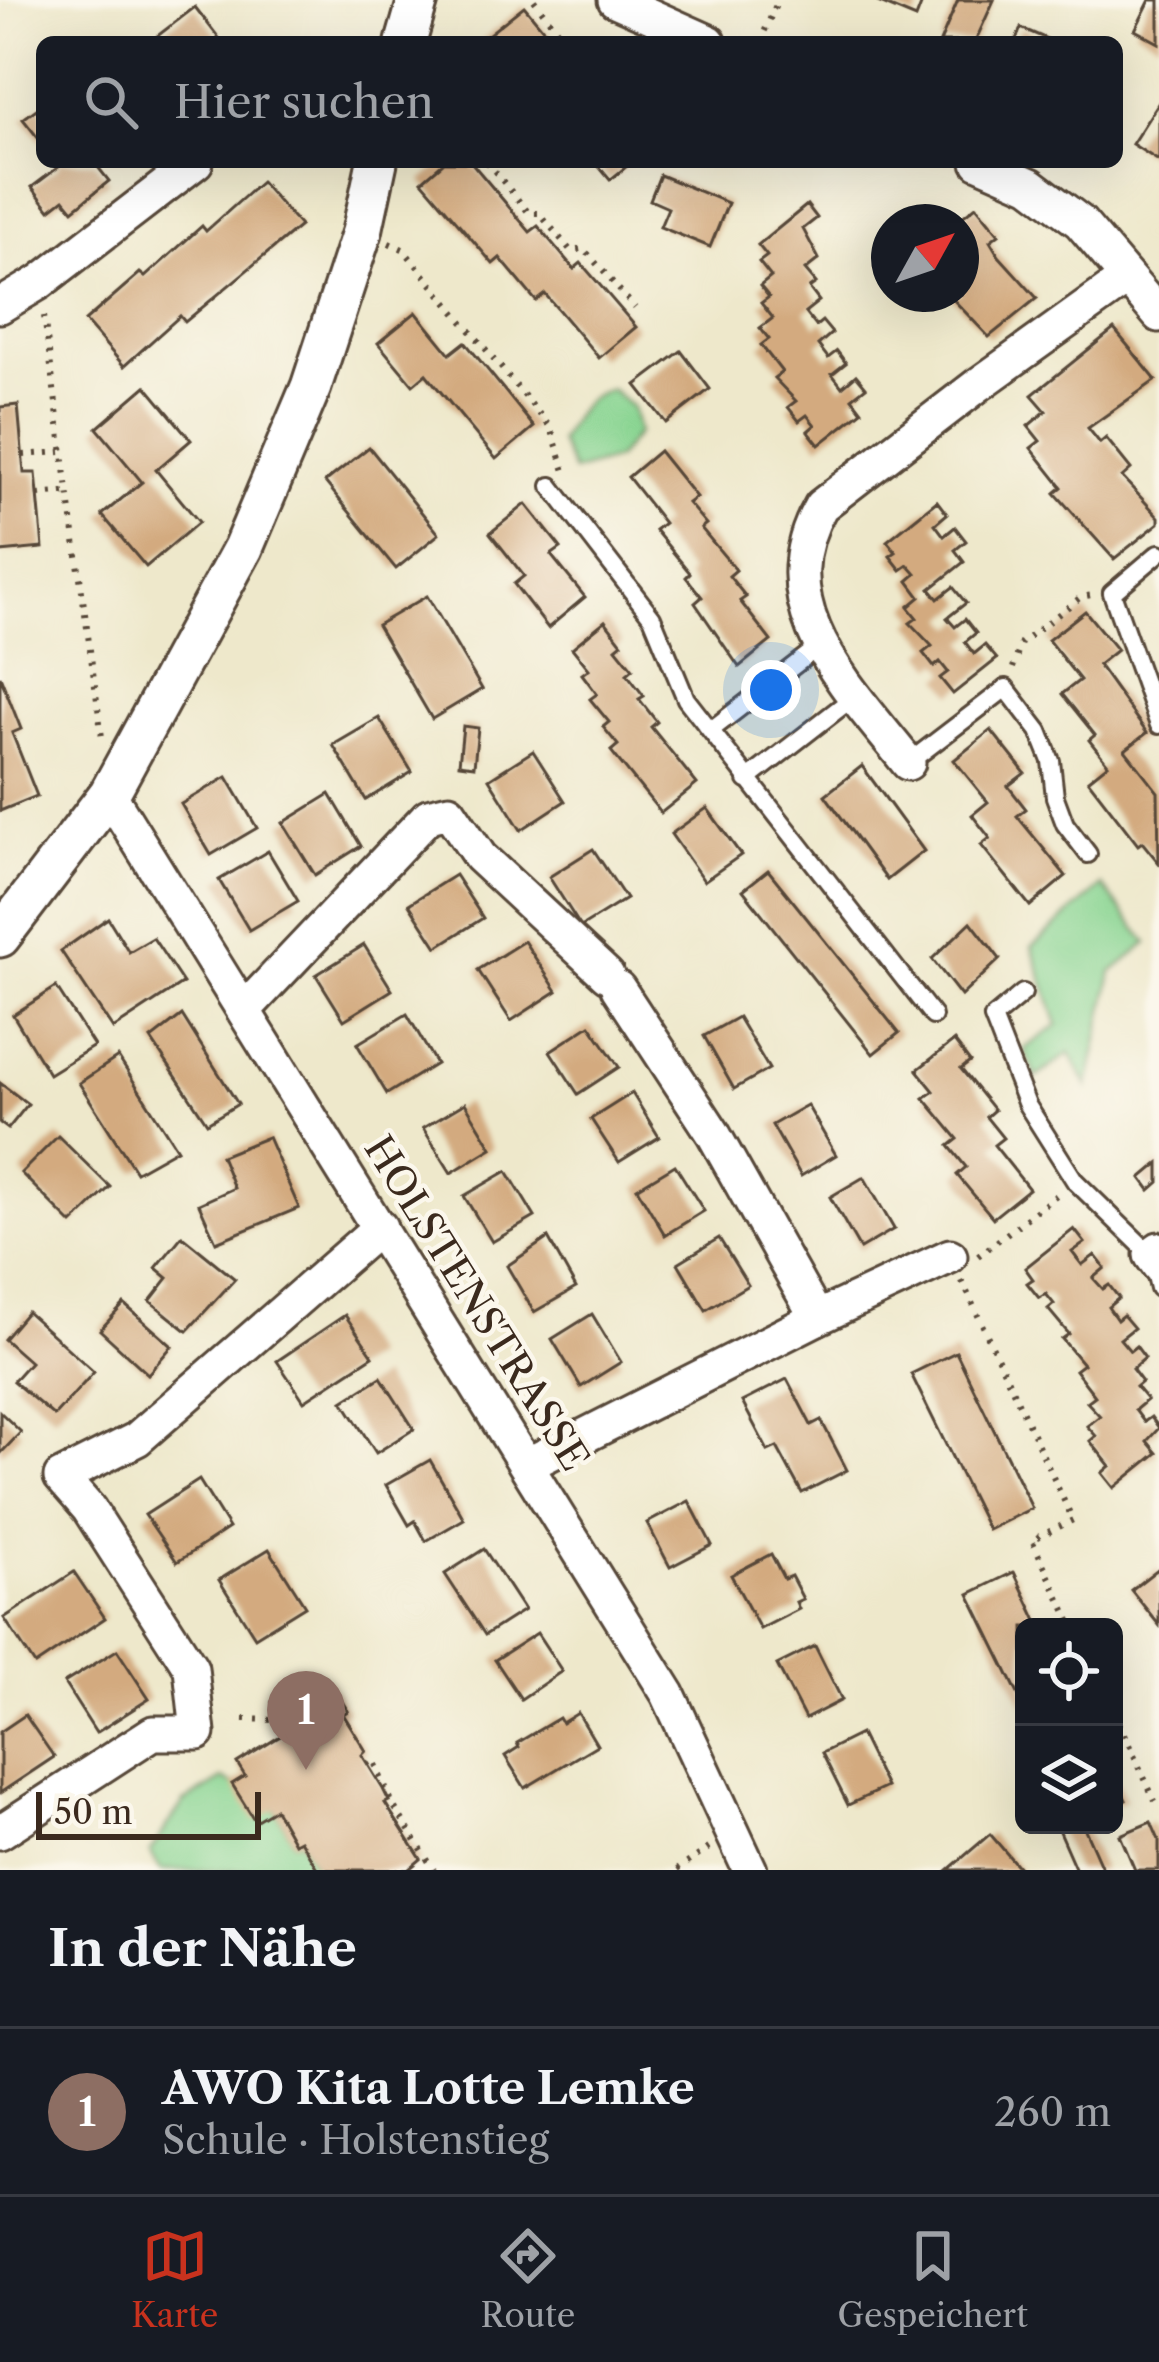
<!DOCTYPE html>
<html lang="de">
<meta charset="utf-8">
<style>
:root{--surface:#171b24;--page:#242831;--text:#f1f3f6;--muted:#9ea1a6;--line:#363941;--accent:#c8321e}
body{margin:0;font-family:"Libre Caslon Text",serif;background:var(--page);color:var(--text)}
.controls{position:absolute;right:36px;bottom:36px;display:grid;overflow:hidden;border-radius:18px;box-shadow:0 12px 48px #0002}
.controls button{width:108px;height:108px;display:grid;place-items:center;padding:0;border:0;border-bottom:3px solid var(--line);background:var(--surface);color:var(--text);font:60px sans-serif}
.compass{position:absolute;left:871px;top:204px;width:108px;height:108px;border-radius:50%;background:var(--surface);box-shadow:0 12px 48px #0002;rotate:50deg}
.scale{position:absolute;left:36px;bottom:30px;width:225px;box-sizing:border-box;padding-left:12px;border:6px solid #3b2a1e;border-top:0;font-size:33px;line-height:42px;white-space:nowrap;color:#3b2a1e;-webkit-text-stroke:9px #fbf7ec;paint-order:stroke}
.you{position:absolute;left:771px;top:690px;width:42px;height:42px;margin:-30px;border:9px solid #fff;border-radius:50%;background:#1a73e8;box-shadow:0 0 0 18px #1a73e833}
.badge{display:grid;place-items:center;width:78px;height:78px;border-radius:50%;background:var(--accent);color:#fff;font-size:39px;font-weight:700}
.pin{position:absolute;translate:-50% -99px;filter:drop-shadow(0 3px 6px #0008)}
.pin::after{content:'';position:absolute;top:63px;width:42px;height:36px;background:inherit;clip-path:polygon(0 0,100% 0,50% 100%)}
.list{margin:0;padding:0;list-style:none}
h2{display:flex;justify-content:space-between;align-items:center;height:156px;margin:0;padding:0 48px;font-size:51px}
h2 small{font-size:39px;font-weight:400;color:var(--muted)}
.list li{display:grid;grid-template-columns:78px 1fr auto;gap:36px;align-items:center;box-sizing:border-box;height:168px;padding:0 48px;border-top:3px solid var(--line)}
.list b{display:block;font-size:45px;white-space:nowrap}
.list p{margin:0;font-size:39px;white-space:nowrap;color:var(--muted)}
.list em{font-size:39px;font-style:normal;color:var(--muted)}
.icon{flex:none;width:66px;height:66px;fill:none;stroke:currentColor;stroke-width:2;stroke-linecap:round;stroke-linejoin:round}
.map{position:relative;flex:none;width:1159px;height:1870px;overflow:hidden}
.search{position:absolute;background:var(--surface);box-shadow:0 12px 48px #0002;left:36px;right:36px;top:36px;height:132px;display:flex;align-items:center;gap:30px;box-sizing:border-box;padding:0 42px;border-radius:18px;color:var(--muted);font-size:45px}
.sheet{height:324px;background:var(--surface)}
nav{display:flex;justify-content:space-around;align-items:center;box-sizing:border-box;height:168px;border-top:3px solid var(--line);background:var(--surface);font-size:33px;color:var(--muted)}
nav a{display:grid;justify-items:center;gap:6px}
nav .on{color:var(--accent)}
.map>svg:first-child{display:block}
.green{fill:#88d491;stroke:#627f58;stroke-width:3}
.building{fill:#d3aa7f}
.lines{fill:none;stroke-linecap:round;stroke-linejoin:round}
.service-casing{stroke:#564638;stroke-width:22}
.minor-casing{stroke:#564638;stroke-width:39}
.tertiary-casing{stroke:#564638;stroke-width:45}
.path{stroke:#564638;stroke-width:6;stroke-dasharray:3 9;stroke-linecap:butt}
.service{stroke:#fff;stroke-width:16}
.minor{stroke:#fff;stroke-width:33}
.tertiary{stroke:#fff;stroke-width:39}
.labels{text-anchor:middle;stroke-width:9;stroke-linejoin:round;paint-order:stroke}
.street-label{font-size:39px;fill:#3b2a1e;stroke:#fbf7ec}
</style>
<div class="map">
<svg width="1159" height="1870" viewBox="0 0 1159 1870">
<rect width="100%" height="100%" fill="#fbf7ec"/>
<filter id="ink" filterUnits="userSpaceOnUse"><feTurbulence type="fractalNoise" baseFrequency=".00833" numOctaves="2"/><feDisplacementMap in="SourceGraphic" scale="24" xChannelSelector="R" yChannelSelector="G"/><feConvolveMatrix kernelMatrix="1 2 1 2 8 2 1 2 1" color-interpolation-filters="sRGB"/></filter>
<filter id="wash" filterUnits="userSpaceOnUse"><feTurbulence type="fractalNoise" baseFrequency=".004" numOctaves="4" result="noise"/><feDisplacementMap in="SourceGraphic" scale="48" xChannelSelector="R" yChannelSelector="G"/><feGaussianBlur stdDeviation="2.7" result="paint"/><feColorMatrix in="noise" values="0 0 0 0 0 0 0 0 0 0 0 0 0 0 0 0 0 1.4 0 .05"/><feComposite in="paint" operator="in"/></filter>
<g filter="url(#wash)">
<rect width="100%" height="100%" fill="#eee8cb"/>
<g class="green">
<path d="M611,389L632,407L638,433L616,459L573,472L559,441C574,418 581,397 611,389Z"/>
<path d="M1102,886L1148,943L1112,972L1088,1087L1070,1053L1036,1078L1024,1049L1058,1025L1032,947Z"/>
<path d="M223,1779L275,1809L294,1842L300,1840L318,1870H161L150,1852L184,1802Z"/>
</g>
<g id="blocks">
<g class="building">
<path d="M873,0H923L916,18Z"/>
<path d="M958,0H994L975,42H940Z"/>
<path d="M1150,0H1159V43L1135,30Z"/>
<path d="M524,6L554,42H479Z"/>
<path d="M195,7L222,42H160L156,37Z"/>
<path d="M1021,28L1054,42H1015Z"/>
<path d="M1159,102V161L1132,144Z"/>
<path d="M42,105V143L23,119Z"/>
<path d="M57,162H94L109,181L73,210L64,199L50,210L32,187L60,166Z"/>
<path d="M444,162H471L530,232L538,226L574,269L581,263L636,327L599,358L545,294L536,301L500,258L493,264L422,181Z"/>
<path d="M595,162H632L610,180Z"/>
<path d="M660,175L728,203L710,247L660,227L668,208L650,200Z"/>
<path d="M261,182L300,226L185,322L180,316L124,366L85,321L140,273L145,277L202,226L206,231Z"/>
<path d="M807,205L817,218L803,229L819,259L805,270L816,283L809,288L819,301L805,312L816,326L822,321L832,333L818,345L828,358L837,351L846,363L832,374L842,387L856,375L866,387L852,398L862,411L819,445L808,431L815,425L807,415L799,421L788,407L796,401L774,378L782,372L761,345L769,339L760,328L773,318L761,303L769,297L760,286L771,277L759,262L767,256L758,245Z"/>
<path d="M976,206L999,234L990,241L999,256L1037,298L989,337L948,294H961V222H956Z"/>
<path d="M416,312L450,354L465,342L534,427L496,459L426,374L413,385L378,343Z"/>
<path d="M1114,329L1156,380L1088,428L1100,443L1106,438L1131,469L1122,477L1159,517V523L1114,559L1055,493L1062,487L1031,448L1040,441L1028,426L1046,411L1032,395Z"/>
<path d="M681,351L710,389L666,423L636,385Z"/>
<path d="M146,386L191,440L156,470L199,522L146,567L102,515L142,482L97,428Z"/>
<path d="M18,405L24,473H36L43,548L0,552V407Z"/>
<path d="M369,447L439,534L396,569L325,482Z"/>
<path d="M659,451L696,497L688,503L706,524L701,528L736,570L729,576L746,597L740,601L771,641L739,667L695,603L702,597L686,577L690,573L655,530L664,523L628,477Z"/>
<path d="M937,501L947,514L935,524L944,536L955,527L966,541L955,550L964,562L930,589L938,599L953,587L966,603L947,618L955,627L965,619L976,633L965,642L974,654L985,645L997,659L953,694L940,678L948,672L940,662L934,667L923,653L932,646L910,623L917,618L908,607L920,597L908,581L916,574L908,565L901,570L890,556L896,552L887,541Z"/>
<path d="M526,504L561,548L551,555L585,597L548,628L514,584L524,576L490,533Z"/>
<path d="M427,596L482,689L432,719L377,625Z"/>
<path d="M1085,611L1117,650L1098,665L1147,733L1125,750L1158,792L1159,863L1142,842L1138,845L1088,780L1108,764L1089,740L1095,735L1062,694L1080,680L1048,640Z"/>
<path d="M605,621L622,643L616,648L633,669L627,674L644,696L639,699L657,722L651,727L697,784L661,813L611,751L618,745L603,727L609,722L590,699L597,694L582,674L589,669L572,648Z"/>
<path d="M0,676L21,729L12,733L37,796L0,811Z"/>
<path d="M379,718L412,772L366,800L333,745Z"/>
<path d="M463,726L478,728L474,766L459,764Z"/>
<path d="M991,730L1025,773L1008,786L1026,809L1017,816L1066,876L1030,906L981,845L990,838L972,815L988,802L954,760Z"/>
<path d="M533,751L565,801L521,830L489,779Z"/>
<path d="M862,766L924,851L887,880L825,795Z"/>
<path d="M227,777L257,828L211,855L181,804Z"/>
<path d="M330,794L361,846L315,875L283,823Z"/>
<path d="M707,808L741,855L704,881L671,834Z"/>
<path d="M593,849L626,899L581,927L549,877Z"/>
<path d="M268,851L298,901L249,930L219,880Z"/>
<path d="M768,870L899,1033L873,1054L743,890Z"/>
<path d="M455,875L483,918L437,947L409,904Z"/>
<path d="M108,918L129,952L153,938L183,983L113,1029L61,951Z"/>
<path d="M971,922L1000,959L961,996L932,959Z"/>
<path d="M524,941L557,991L511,1021L478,970Z"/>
<path d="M364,945L392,990L344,1020L316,975Z"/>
<path d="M56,987L94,1046L49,1074L13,1015Z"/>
<path d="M407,1014L436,1064L387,1094L357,1044Z"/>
<path d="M182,1015L238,1104L207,1123L151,1039Z"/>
<path d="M738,1017L769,1069L734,1089L704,1036Z"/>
<path d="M590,1025L619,1067L578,1094L550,1051Z"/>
<path d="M954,1041L970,1062L961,1069L994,1110L986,1117L1003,1138L994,1145L1029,1189L993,1218L957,1175L966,1167L949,1146L958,1139L924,1098L934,1091L917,1070Z"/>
<path d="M118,1057L177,1149L136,1172L79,1083Z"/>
<path d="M0,1083L28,1104L8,1129L0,1123Z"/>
<path d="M632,1093L659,1137L619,1162L591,1119Z"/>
<path d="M465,1103L492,1148L451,1173L423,1128Z"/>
<path d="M807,1105L836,1155L801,1176L772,1125Z"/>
<path d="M58,1136L110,1187L72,1224L21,1173Z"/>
<path d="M268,1137L299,1208L216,1242L199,1204L234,1188L221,1156Z"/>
<path d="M1159,1163V1182L1150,1190L1141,1178Z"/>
<path d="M675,1165L704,1211L665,1235L637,1188Z"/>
<path d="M507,1171L535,1217L492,1242L464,1196Z"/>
<path d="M864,1177L894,1229L860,1249L830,1197Z"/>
<path d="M1074,1229L1085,1243L1072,1252L1082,1265L1095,1255L1105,1268L1093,1278L1103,1289L1109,1285L1119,1298L1108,1307L1117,1320L1123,1315L1134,1328L1120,1339L1130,1351L1136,1346L1145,1358L1132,1369L1142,1382L1136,1387L1147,1400L1135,1410L1144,1422L1151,1417L1159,1428L1147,1441L1157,1453L1114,1488L1102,1473L1110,1466L1090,1441L1096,1436L1087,1426L1100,1416L1087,1402L1095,1396L1075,1370L1083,1364L1062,1339L1069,1334L1048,1309L1054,1304L1046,1294L1039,1298L1027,1283L1033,1279L1025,1268Z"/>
<path d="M182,1236L235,1279L187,1331L150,1301L168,1278L156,1268Z"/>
<path d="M548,1238L576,1288L534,1312L507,1266Z"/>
<path d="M719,1238L748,1285L706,1310L678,1263Z"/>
<path d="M124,1304L172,1346L148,1374L100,1330Z"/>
<path d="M27,1312L94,1372L54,1416L13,1381L30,1362L4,1339Z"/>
<path d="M592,1314L621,1362L581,1387L552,1339Z"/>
<path d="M345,1315L373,1356L304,1401L277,1361Z"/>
<path d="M956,1352L1032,1508L988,1530L911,1374Z"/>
<path d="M381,1377L414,1429L376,1453L343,1401Z"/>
<path d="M787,1379L811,1425L821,1420L847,1470L802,1493L777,1447L768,1451L742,1402Z"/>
<path d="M0,1412L21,1432L0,1454Z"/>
<path d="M430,1460L464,1519L426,1541L415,1521L409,1525L386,1485Z"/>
<path d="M199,1480L229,1528L177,1562L145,1515Z"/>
<path d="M689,1501L712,1545L670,1567L647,1523Z"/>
<path d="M269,1549L305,1606L255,1637L219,1580Z"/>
<path d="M484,1549L524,1610L485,1635L445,1574Z"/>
<path d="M771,1554L784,1579L791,1576L803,1599L796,1602L799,1609L760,1629L731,1575Z"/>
<path d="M1159,1568V1625L1131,1590Z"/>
<path d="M74,1572L105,1618L35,1665L4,1618Z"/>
<path d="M1014,1572L1040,1627H1024V1706L969,1594Z"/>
<path d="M537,1633L562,1671L521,1699L495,1660Z"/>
<path d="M815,1646L842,1700L805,1719L777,1665Z"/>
<path d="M117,1650L149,1699L96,1733L64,1683Z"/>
<path d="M327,1678L348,1711L343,1714L366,1751L362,1755L383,1789L389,1801L385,1803L421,1859L408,1870H318L300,1840L294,1843L275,1809L255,1821L232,1784L245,1776L237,1763L290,1730L272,1702L310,1680L314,1686Z"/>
<path d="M578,1713L597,1745L525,1788L505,1756L519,1747L517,1743L559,1718L562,1723Z"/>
<path d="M25,1715L54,1757L0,1793V1732Z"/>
<path d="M860,1734L886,1787L848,1805L822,1753Z"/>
<path d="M1114,1773L1126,1800L1114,1806Z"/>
<path d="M1151,1822L1159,1840V1870H1135L1120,1835Z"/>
<path d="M1068,1825H1083L1103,1870H1076L1058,1829Z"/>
<path d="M990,1834L1021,1870H948Z"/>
</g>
</g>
</g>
<g filter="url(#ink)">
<use href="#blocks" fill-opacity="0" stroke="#564638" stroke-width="3"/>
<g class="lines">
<g class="service-casing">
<g id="service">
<path d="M551,486L652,617L686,699L933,1016"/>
<path d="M1159,553L1112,593L1159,725"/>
<path d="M711,730L818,647"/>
<path d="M908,763L1006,688L1039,731L1051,761L1055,797L1065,824L1088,854"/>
<path d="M747,780L855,696"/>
<path d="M1023,993L993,1018L1027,1105L1075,1181L1151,1255L1159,1288"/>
</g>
</g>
<g class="minor-casing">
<g id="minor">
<path d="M615,0L709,42"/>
<path d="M979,162L1031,185L1080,222L1159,315"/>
<path d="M0,306L40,282L196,162"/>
<path d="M908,763C849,688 763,606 821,506L978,385L1127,278"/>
<path d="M109,794L668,1694L750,1870"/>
<path d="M618,988L713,1133L817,1318"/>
<path d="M245,1009L428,816L449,811L480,857L607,975"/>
<path d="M1159,1249L1151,1255L1159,1266"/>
<path d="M527,1465L817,1318L950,1256"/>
<path d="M0,1832L153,1733H198L191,1668L89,1509L61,1477L137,1439L380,1227"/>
</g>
</g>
<g class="tertiary-casing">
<g id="tertiary">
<path d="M406,42L418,0"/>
<path d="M0,937L109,794L243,548L311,387L362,232L377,162"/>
</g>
</g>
<g class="path">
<path d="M534,0L566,42"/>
<path d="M760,42L778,0"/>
<path d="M487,162L529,213H539L571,251L584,249L635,308"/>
<path d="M389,243L403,249L551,428L565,471"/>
<path d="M44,316L102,737"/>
<path d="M23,455L61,452"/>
<path d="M38,495L68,492"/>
<path d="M1013,668L1021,643L1081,597L1092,595"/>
<path d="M978,1256L1058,1194"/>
<path d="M962,1281L1073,1520L1032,1540L1073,1627"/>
<path d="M1114,1712L1155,1801"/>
<path d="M244,1719L273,1720L282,1735"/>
<path d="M367,1764L373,1760L395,1808L434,1870"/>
<path d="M677,1870L709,1848"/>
</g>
<use href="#service" class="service"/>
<use href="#minor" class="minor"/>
<use href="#tertiary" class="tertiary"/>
</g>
</g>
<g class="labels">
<g class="street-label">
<text transform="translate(477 1303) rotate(58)" y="14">HOLSTENSTRASSE</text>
</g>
</g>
</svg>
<div class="controls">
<button><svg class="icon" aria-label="locate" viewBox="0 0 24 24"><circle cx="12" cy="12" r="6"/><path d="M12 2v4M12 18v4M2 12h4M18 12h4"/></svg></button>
<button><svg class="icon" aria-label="layers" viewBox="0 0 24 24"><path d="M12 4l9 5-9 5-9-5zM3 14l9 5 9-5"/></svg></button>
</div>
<svg class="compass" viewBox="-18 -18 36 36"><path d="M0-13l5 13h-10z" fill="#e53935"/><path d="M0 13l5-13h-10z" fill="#9ea1a6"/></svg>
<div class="scale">50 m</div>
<div class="you"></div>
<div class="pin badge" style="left:306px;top:1770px;background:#8d6e63">1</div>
<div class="search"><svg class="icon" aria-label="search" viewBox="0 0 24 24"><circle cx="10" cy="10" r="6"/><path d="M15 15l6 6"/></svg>Hier suchen</div>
</div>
<section class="sheet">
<h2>In der Nähe<small></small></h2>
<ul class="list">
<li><span class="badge" style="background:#8d6e63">1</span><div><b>AWO Kita Lotte Lemke</b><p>Schule · Holstenstieg</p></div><em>260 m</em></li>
</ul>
</section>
<nav>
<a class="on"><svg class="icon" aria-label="map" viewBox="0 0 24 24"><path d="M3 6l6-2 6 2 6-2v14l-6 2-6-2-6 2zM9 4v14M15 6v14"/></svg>Karte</a>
<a><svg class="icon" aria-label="directions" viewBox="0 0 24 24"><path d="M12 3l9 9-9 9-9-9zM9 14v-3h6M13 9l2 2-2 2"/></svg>Route</a>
<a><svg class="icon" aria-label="saved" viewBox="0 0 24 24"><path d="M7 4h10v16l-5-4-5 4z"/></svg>Gespeichert</a>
</nav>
